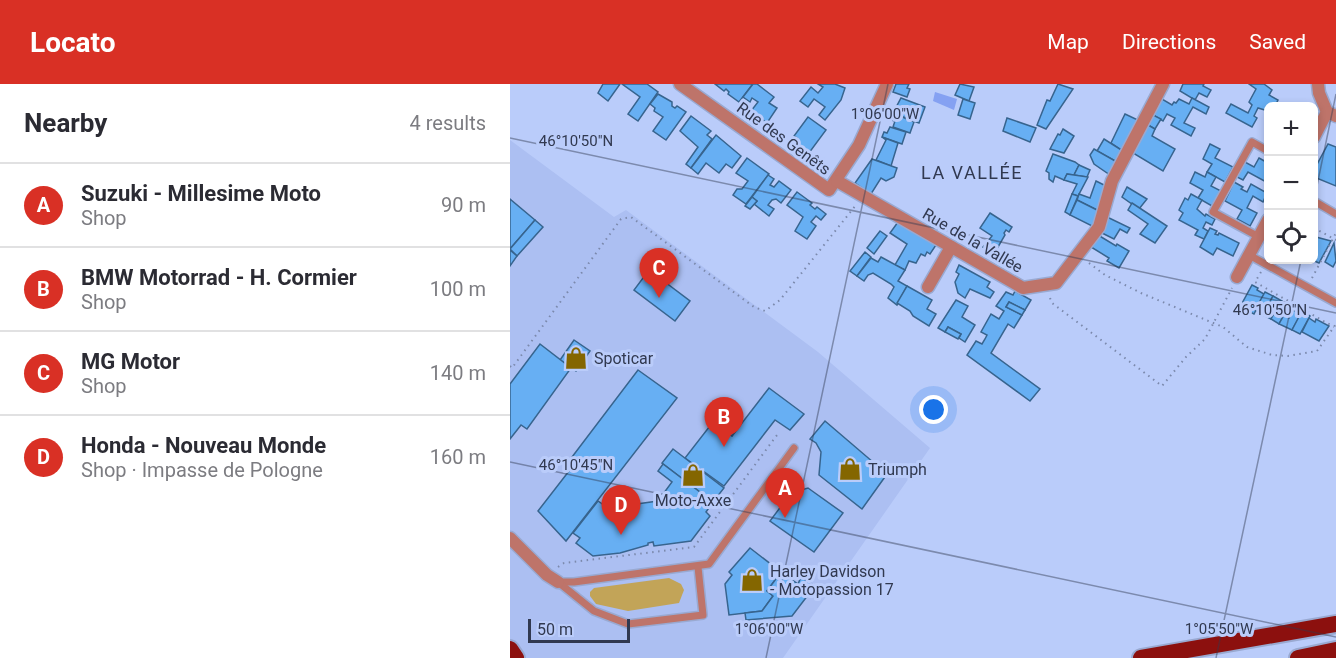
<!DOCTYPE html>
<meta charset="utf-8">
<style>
:root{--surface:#fff;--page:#f7f7f7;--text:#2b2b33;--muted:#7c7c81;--line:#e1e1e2;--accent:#d93025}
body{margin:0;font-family:Roboto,sans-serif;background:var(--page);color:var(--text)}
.controls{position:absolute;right:18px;top:18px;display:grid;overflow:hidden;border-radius:9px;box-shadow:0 3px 9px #0003}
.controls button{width:54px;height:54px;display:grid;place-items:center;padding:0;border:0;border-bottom:2px solid var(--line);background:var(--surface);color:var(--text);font:30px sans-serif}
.scale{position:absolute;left:18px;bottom:15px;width:102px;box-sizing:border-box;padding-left:6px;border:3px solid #313950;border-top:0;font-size:16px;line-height:21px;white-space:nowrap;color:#313950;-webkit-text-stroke:4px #baccfa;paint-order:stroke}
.you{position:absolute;left:424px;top:326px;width:21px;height:21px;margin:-15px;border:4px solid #fff;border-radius:50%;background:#1a73e8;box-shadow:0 0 0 9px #1a73e833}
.badge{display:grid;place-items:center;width:39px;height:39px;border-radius:50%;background:var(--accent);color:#fff;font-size:20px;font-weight:700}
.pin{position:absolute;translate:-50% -50px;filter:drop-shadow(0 2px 3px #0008)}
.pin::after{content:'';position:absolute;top:32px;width:21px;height:18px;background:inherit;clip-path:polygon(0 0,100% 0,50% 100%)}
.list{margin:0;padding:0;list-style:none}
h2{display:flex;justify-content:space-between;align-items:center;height:78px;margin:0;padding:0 24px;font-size:26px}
h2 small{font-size:20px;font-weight:400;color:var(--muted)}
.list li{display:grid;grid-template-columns:39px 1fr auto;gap:18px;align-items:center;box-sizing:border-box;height:84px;padding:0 24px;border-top:2px solid var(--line)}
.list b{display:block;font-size:22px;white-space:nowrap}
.list p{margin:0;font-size:20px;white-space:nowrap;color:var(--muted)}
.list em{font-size:20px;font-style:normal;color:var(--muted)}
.icon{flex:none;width:33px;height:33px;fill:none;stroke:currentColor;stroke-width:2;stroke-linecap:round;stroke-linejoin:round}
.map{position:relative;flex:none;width:826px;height:574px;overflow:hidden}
header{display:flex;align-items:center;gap:36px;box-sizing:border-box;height:84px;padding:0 30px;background:var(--accent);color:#fff}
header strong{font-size:28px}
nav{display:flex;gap:33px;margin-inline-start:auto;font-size:21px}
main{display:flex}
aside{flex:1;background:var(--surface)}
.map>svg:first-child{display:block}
.built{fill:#acbff2}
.green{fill:#c2a458}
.water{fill:#85a1f2}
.building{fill:#67aff3;stroke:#37648e;stroke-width:1.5}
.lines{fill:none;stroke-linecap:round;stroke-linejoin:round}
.service-casing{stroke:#99a9d1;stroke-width:10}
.minor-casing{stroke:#99a9d1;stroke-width:15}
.trunk-casing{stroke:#99a9d1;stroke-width:20}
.path{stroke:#7b89ac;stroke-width:2;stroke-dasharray:1.5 4.5;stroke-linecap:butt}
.service{stroke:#be746a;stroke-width:7}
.minor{stroke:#be746a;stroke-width:12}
.trunk{stroke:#8c100e;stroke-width:16}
.ticks{fill:none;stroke:#313950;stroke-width:1.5;stroke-opacity:0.45}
.labels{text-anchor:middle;stroke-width:6;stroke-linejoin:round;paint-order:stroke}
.street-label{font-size:16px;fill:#313950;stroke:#baccfa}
.poi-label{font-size:16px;fill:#313950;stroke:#baccfa;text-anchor:start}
.neighbourhood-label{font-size:18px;letter-spacing:1.5px;fill:#313950;stroke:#baccfa}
.ticks-label{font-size:15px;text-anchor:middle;fill:#313950;stroke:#baccfa;stroke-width:6;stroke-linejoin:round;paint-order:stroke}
</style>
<header>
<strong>Locato</strong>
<nav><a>Map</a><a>Directions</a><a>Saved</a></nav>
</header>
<main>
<aside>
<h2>Nearby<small>4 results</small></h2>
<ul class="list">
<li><span class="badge">A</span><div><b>Suzuki - Millesime Moto</b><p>Shop</p></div><em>90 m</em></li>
<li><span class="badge">B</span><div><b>BMW Motorrad - H. Cormier</b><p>Shop</p></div><em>100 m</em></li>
<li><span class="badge">C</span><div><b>MG Motor</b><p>Shop</p></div><em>140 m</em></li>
<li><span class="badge">D</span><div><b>Honda - Nouveau Monde</b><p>Shop · Impasse de Pologne</p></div><em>160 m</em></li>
</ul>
</aside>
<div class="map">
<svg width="826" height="574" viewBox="0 0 826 574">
<rect width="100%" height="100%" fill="#baccfa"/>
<path class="built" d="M0,56L104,133L116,126L308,268L420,364L273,574H0Z"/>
<path class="green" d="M159,494L171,500L174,506L169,519L118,527L86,520L80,512V508L84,504Z"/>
<path class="water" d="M425,8L447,15L444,26L423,17Z"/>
<g class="building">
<path d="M110,0L98,17L88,9L93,0Z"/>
<path d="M112,0H137L148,8L128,37L118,30L130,13Z"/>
<path d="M205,0H241L242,1L229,18L218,10L219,8L216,5L214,7Z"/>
<path d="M243,0H247L264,13L259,19L267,24L257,39L241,27L248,18L242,14L240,18L233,13Z"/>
<path d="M308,0H325L335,4L331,16L315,36L309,31L315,23L304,15L298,23L290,17L301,3L308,9L313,3Z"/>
<path d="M386,0H399L397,4L400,5L397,13L383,8Z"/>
<path d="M450,0L464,3L459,17L445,11Z"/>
<path d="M548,0L563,5L536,45L527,41L537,16L540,17Z"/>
<path d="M673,0H694L693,2L701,6L697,13L689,9L685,16L670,7Z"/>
<path d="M754,0L762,6L759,11L768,16L765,22H758V27L748,24L744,32L747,34L742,43L716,29L721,20L738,29L742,21L739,18L746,5L739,0Z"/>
<path d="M148,10L162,18V22L165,24L167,22L176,28L156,56L143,47L153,33L144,27L145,24L140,20Z"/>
<path d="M391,14L415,23L409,39L383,29Z"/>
<path d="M682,14L699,23L696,30L683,23L674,39L685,44L681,52L661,41L665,34L657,30L653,37L643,31L652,15L662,21L664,18L666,19L669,15L679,20Z"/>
<path d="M453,15L465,19L460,35L448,31Z"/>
<path d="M383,29L404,38L400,49L383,43L385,37L381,36Z"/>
<path d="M615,30L630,37L613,67L601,59Z"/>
<path d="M643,31L651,35L645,45L638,41Z"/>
<path d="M181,32L201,47L197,51L202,55L181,84L176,80L188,63L170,47Z"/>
<path d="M298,33L316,46L296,73L281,62L287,54L284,52Z"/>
<path d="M497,34L526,44L520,58L493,47Z"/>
<path d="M638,41L645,45L642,52L665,65L653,87L623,69Z"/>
<path d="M380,43L396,48L392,60L372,53L374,48L377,49Z"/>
<path d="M553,45L564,52L554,69L540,65L548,50L550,51Z"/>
<path d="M206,51L231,72L222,84L216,80L209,89L196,79L188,90L181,84Z"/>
<path d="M372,53L388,59L381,82L366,76L376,56Z"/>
<path d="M594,55L613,67L607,78L587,67Z"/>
<path d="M700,60L710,65L705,74L723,83L715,98L697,88L702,80L693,75Z"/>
<path d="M818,60L826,63V102L804,93V86Z"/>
<path d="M584,65L607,78L600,91L584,80L580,71Z"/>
<path d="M543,70L565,78L569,81L564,91L557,90L554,96L545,92L543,98L539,95V89L536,87Z"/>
<path d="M237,74L259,90L236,120L223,111L227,105H232L238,97L226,89Z"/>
<path d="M749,74L758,79V99L738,88L733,96L727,93L735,78L744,83Z"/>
<path d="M362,75L387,84L384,93L376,97L371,94L361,110L345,99Z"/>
<path d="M569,81L580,86L577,93L564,91Z"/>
<path d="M685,88L695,93L697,88L706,93L701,102L711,107L702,122L688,114L693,106L680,99Z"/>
<path d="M557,90L578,93L568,112L562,110L567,100L554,96Z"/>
<path d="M258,91L264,95L260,101L264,103L269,97L281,106L271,119L266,115L262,116L258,121L264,125L259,132L244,120L247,117L242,113Z"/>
<path d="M586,97L596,102L589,127L567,116L569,110L580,114Z"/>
<path d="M724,98L733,103L731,105L737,108L741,100L757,109L753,118L743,112L737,124L747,129L740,142L727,135L732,126L715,117Z"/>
<path d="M617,103L637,115L629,125L612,113Z"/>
<path d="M287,108L302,119L300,121L305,125L307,123L316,130L311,136L306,132L301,138L306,142L297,155L285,147L293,133L277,121Z"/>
<path d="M562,110L568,112L560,131L555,128Z"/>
<path d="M681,110L692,116L687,125L695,132L696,130L705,135L702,141L696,138L693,144L698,147L694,155L685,151L688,146L669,136L673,129L669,126L675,114L678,116Z"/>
<path d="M242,113L247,117L240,125L235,122Z"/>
<path d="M0,115L25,136L0,165Z"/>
<path d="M567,116L589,127L584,143L560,131Z"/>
<path d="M622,119L657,142L645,159L630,150L638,140L618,126Z"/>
<path d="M480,129L502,143L499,148L496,146L494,149L495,151L484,170L473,163L482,152L470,144Z"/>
<path d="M595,132L620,144L617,149L610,145L604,155L590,148Z"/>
<path d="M25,136L33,143L7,172L0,165Z"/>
<path d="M388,138L426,161L420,170L417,168L415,172L411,170L406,179L399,177L395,186L385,181L397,160L380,149Z"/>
<path d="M700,144L707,147L705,150L708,151L709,149L729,159L723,172L707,164L703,171L690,163Z"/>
<path d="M370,147L377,152L364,170L357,164Z"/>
<path d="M588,151L606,162L607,160L619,167L609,184L597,177L599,174L581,163Z"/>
<path d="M806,153L821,157L809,179L802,176L804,157Z"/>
<path d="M824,159L826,177L823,183L815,178Z"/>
<path d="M0,166L7,172L0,182Z"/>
<path d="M355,168L361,173L347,192L340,187Z"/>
<path d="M371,173L395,186L388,197L397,202L387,221L378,214L384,203L381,200L363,189L358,191L354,197L347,192L361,174L368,178Z"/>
<path d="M449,181L480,198L477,203L484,208L480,214L460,205L455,214L448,209L445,198L449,190L446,188Z"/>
<path d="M139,186L180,217L165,237L124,206Z"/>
<path d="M742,201L748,204L747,206L754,210L744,230L730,223Z"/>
<path d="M397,202L422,216L417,225L426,230L419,242L403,232L400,227L387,219Z"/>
<path d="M505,207L521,216L515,226L499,218L496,223L512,231L504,244L498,240L481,269L530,305L520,317L457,271L466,257L472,260L475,255L477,251L471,248L481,230L489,235L494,227L486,222L496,208L503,211Z"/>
<path d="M755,208L763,212L753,231L745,226Z"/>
<path d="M763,212L772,217L761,235L753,231Z"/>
<path d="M446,216L458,222L452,233L465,241L455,258L449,254L451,250L438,243L435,248L428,244Z"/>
<path d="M499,218L515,226L512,231L496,223Z"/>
<path d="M770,219L783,226L779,234L774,231L769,240L761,235Z"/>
<path d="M783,226L791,230L782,246L769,240L774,231L779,234Z"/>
<path d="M792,227L800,232L790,250L782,246Z"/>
<path d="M799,234L805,238L806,235L819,242L809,257L792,248Z"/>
<path d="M438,243L451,250L448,255L435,248Z"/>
<path d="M64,256L80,267L66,287L50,276Z"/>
<path d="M30,260L61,284L17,345L11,341L0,355V300Z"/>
<path d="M128,286L167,314L56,457L28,427L66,378L62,373Z"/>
<path d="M259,304L294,330L280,346L265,336L214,402L175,374L203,338L222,352Z"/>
<path d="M212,325L231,339L222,352L203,338Z"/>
<path d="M315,337L377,390L352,425L309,391L311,368L306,359L300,355Z"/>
<path d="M163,365L214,404L203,418L152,379Z"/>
<path d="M153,380L203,418L196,428L200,432L181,457L144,462L143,458L138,459V461L110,469L83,472L66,459L70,454L63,449L88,417L98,424L148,417L162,398L148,387Z"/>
<path d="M298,404L333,429L304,468L260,437L281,409Z"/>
<path d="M240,464L271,488L257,507L263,512L252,527L219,531L215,500L222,491L219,488Z"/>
<path d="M271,488L288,500L291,493L305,502L282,532L236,536L235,529L252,527L263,512L257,507Z"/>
</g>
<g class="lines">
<g class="service-casing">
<g id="service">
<path d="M804,117L826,130"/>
<path d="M749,153L703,128L742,58L758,67"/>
<path d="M739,171L826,219"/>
<path d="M48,498H64L199,480L284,364"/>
<path d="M48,498L84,527L118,540L193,531L188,483"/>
</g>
</g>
<g class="minor-casing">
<g id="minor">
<path d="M170,0L319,106L349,61L377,0"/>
<path d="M808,0L809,9L817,28L826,32"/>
<path d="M804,53L817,28"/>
<path d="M327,97L513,204L546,199L589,143L602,97L653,0"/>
<path d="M727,193L758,136"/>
<path d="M418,203L441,163"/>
<path d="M0,454L37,491L48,498"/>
</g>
</g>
<g class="trunk-casing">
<g id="trunk">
<path d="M0,565L6,574"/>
<path d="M631,574L826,540"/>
<path d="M788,574L826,566"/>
</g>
</g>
<g class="path">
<path d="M804,144L826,156"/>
<path d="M579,179L595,191L631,209L713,243L737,263L762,271L778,272L807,267L826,240"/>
<path d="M751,188L745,198L824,243"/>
<path d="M802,194L826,149"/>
<path d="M540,214L542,219L652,302L676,273L695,255L722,204"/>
<path d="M0,282L2,284L111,135L121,133L244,223L255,227L270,216L346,121"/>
<path d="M48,483L54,479L184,463L267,351"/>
</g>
<use href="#service" class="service"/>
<use href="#minor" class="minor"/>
<use href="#trunk" class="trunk"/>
</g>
<path class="ticks" d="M0,54L826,229M804,116L826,10M0,378L826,553M256,574L378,0M706,574L791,176"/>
<defs>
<g id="shop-bare" transform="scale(1.8)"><path d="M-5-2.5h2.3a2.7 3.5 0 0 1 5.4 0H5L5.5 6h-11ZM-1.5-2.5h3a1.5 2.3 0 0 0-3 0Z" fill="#846600" stroke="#baccfa" stroke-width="2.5" paint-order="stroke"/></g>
</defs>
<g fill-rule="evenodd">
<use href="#shop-bare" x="66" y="274"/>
<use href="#shop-bare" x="340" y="385"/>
<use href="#shop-bare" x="183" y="391"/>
<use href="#shop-bare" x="242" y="496"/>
</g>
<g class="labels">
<g class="street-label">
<text transform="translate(274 54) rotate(36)" y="6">Rue des Genêts</text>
<text transform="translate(463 156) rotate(30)" y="6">Rue de la Vallée</text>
</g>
<g class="poi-label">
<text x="84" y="280">Spoticar</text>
<text x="358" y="391">Triumph</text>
<text x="183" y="422" text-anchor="middle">Moto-Axxe</text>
<text x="260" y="493">Harley Davidson<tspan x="260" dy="18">- Motopassion 17</tspan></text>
</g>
<g class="neighbourhood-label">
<text x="462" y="95">LA VALLÉE</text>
</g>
</g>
<g class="ticks-label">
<text x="375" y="35">1°06'00"W</text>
<text x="66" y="62">46°10'50"N</text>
<text x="760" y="231">46°10'50"N</text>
<text x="66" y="386">46°10'45"N</text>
<text x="259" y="550">1°06'00"W</text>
<text x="709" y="550">1°05'50"W</text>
</g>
</svg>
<div class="controls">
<button>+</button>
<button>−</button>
<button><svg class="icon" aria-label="locate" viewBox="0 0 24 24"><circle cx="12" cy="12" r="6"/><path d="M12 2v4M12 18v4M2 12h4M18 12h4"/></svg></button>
</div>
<div class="scale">50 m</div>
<div class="you"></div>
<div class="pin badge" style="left:275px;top:434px">A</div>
<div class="pin badge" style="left:214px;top:363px">B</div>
<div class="pin badge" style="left:149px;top:214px">C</div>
<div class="pin badge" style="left:111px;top:451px">D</div>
</div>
</main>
